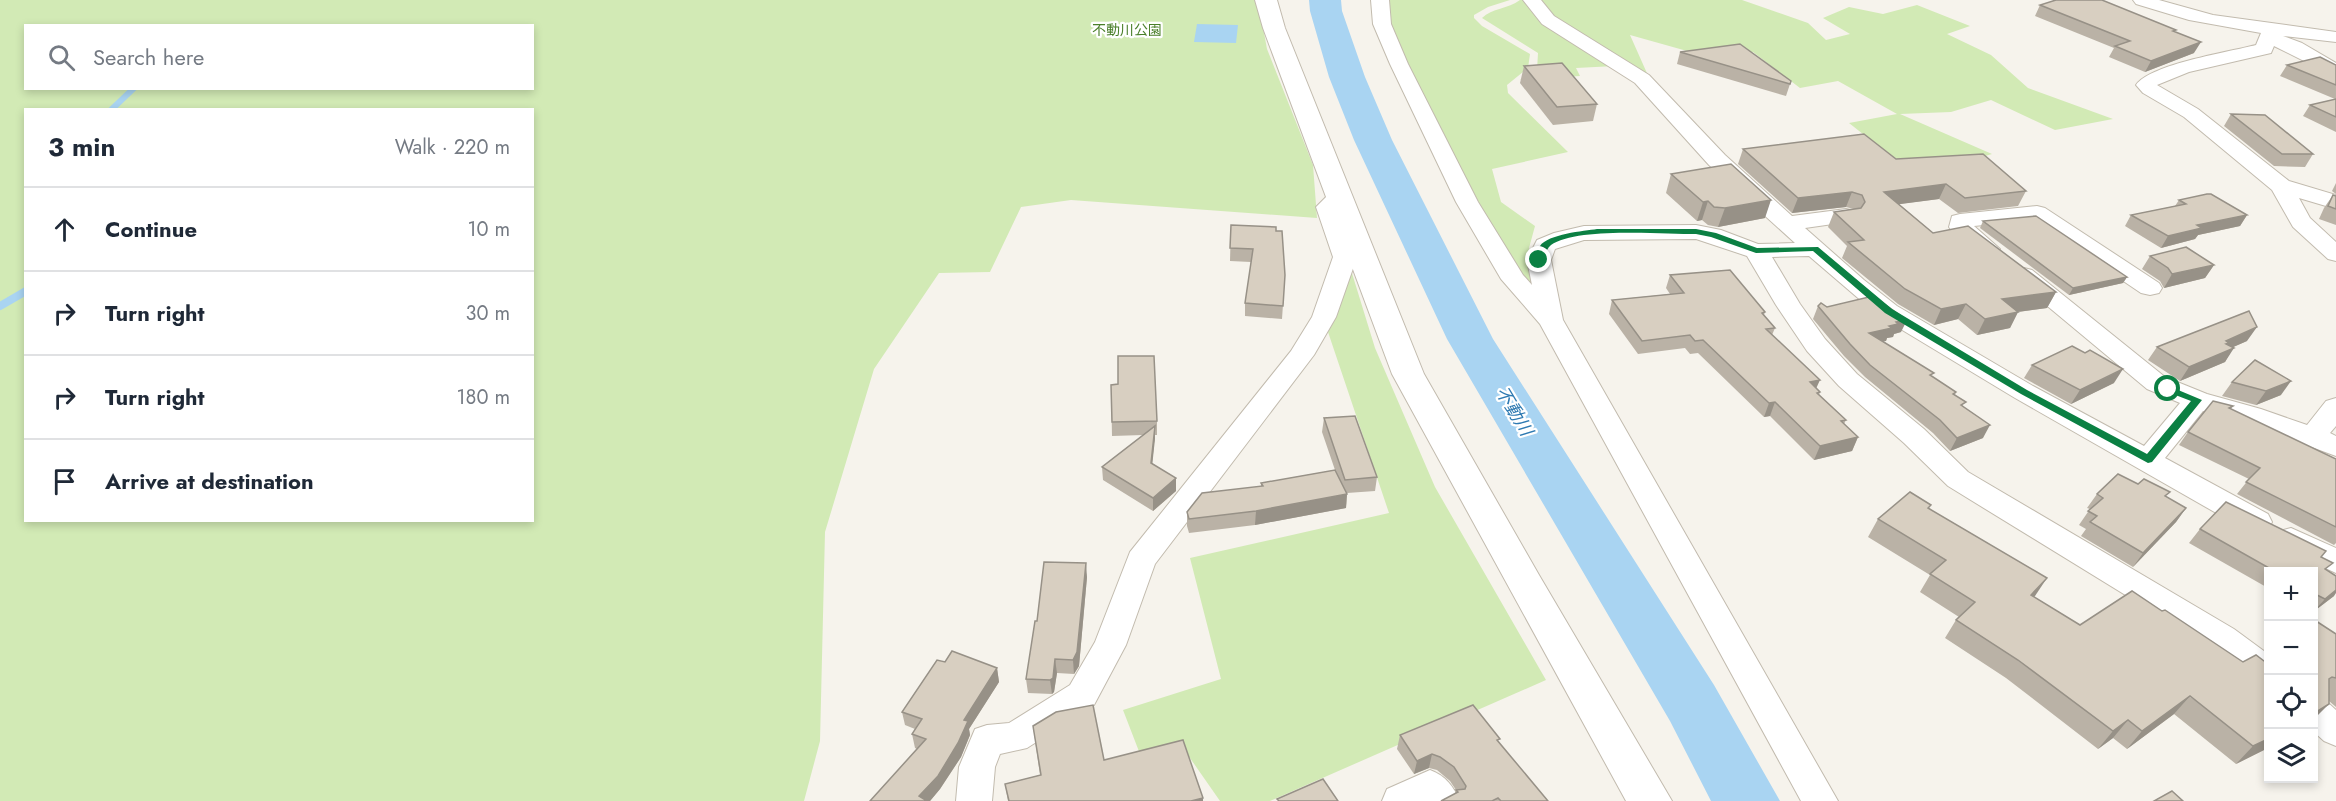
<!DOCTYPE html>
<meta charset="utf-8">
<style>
:root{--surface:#fff;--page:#f2f2f3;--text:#1f2937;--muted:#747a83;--line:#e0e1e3}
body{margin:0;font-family:Jost,"Noto Sans JP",sans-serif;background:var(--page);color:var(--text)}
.controls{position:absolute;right:18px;bottom:18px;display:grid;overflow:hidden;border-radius:0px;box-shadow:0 3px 9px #0003}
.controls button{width:54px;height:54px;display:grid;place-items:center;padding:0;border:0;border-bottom:2px solid var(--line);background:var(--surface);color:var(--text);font:30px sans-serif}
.stop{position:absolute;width:18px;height:18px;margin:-14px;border:4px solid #0b8043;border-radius:50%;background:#fff}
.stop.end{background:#0b8043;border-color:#fff;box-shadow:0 2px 6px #0008}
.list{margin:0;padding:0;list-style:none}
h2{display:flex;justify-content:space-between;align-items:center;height:78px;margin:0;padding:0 24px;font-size:26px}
h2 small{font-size:20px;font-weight:400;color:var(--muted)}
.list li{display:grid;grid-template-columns:39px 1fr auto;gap:18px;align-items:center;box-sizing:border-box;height:84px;padding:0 24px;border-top:2px solid var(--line)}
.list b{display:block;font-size:22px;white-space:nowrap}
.list em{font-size:20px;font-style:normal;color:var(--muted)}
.icon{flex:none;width:33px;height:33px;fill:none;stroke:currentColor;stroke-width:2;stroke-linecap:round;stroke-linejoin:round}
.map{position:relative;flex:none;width:2336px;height:801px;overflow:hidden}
.search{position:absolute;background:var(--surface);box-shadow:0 3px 9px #0003;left:24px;top:24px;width:510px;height:66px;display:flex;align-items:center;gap:15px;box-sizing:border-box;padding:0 21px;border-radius:0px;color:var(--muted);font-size:22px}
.panel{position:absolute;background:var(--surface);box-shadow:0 3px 9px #0003;left:24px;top:108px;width:510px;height:414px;border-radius:0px}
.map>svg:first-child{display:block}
.green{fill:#d2eab5;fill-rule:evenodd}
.water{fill:#a9d4f2}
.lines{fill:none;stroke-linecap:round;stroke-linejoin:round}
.stream-far1{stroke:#a9d4f2;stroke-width:6}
.stream{stroke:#a9d4f2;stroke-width:8}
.river{fill:#a9d4f2;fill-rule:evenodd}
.minor-casing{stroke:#c2bbae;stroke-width:2}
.tertiary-casing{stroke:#c2bbae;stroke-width:2}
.minor{fill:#fff;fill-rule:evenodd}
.tertiary{fill:#fff;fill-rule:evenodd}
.wall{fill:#bab2a6}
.shaded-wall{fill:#979187}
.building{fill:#d8cfc1;stroke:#979187;stroke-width:1.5}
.route{fill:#0b8043}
.labels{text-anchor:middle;stroke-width:4.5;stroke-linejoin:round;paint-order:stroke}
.far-park-label{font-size:14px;fill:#4a7f2a;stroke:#fff}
.water-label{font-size:18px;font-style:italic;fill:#2e7ab2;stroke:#fff}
</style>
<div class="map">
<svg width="2336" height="801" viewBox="0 0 2336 801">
<rect width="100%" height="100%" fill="#f6f3ec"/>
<g class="green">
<path d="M0,0H1258L1267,49L1313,165L1317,218L1071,200L1021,207L990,272L939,273L874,369L825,532L820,741L804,801H0ZM26,26H532V88H26ZM26,110H532V520H26Z"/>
<path d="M1388,0H1510L1488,7L1474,15V18L1482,26L1530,54L1528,68L1507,85L1508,93L1568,152L1492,169L1501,202L1535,226L1529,248L1543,297L1523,278L1478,201L1407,64L1390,24Z"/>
<path d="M1520,0H1528L1615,66L1576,68L1580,76L1520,80L1537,70L1538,53L1482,18C1492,8 1508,9 1520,0Z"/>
<path d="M1537,0H1742L1808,23L1826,40L1850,34L1823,18L1849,7L1883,14L1917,5L1970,26L1947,34L1991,55L2028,88L2113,119L2055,130L1991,100L1951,112L1900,114L1992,154L1940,169L1911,172L1849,123L1897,114L1838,81L1800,88L1753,52L1712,58L1630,35L1650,80L1553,20Z"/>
<path d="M1351,270L1375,348L1435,487L1546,680L1270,801H1220L1183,748L1140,754L1123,710L1221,679L1190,558L1389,513L1328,332Z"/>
</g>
<path class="water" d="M1197,24L1238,25L1236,43L1194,42Z"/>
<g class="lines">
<path class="stream-far1" d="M111,110L134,88"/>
<path class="stream" d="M0,306L26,291"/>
<path class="river" d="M1309,0H1341L1342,11L1365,77L1392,140L1493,339L1714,685L1780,801H1711L1670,721L1447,339L1354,140L1329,77L1310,11Z"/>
<g class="minor-casing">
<g id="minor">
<path d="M1371,0H1389L1391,24L1408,64L1478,202L1523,275L1532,285L1527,260L1537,240L1554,233L1584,226L1696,225L1721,230L1758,244L1795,243L1709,165L1635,83L1542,24L1523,0H1541L1554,16L1649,75L1725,155L1792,216L1846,209L1854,211L1857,216L1854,221L1805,228L1864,280L1897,306L2033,386L2144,446L2180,403L2147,389L2016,280L2012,275L2016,270L2024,268L2032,270L2165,377L2207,394L2261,409L2307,425L2326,401L2336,398V426L2330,433L2336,436V456L2241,421L2203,411L2165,458L2268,514L2272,522L2268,530L2257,533L2246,530L2015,398L1879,316L1809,256L1772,257L1800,304L1825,339L1857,374L1924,429L1968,472L2234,629L2268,654V685L2256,682L2210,647L1948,486L1904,443L1839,386L1807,351L1776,305L1747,256L1696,239L1584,240L1555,249L1551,260L1563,320L1838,801H1801L1540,324L1501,279L1456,202L1390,64L1373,24Z"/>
<path d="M2133,0H2159L2213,15L2336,32V42L2283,36L2302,43L2336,63V77L2274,46L2271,53L2189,72L2157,85L2198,109L2289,181L2336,195V209L2299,198L2310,218L2336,242V261L2328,259L2293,227L2272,190L2184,117L2143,93L2136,85C2151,64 2229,52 2256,45L2261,33L2189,20L2136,4Z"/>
<path d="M1338,191L1346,193L1349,198L1339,209L1357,257L1336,317L1314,355L1155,564L1126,645L1094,705L1027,748L1000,754L995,767L992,801H956L959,767L975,729L987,725L1009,723L1070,685L1095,642L1130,552L1291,351L1312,317L1333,257L1316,207L1330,193Z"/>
<path d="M2037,206L2045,208L2159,283L2162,288L2159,293L2150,295L2141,293L2033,220L1974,226L2000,249L1996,254C1979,258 1958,241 1949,227L1952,216L1960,214Z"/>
<path d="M2291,528L2336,548V573L2280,547L2276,539L2280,531Z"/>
<path d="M2314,697L2326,701L2336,710V746L2324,741L2314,732Z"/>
<path d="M1430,770C1446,776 1453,786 1460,801H1382L1387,789Z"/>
</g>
</g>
<g class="tertiary-casing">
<path id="tertiary" d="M1255,0H1277L1285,28L1424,374L1539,575L1672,801H1626L1392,374L1263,28Z"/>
</g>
<use href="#minor" class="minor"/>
<use href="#tertiary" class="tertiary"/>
</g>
<g class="wall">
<path d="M2040,5L2175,32L2194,53L2145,72L2109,57L2114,48L2035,16Z"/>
<path d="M1680,52L1791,81L1786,96L1677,64Z"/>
<path d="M2287,65H2336V132L2303,116L2310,105L2335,99L2280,76Z"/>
<path d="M1524,66L1597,104L1593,121L1553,125L1520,83Z"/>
<path d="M2231,114L2313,154L2305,167L2274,166L2224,126Z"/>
<path d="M1743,149L1896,159L2026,191L2018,206L1958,213L1939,199L1899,204L1933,233L2056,292L2047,308L2018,312L2010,328L1977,335L1958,319L1934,325L1898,304L1842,258L1847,246L1828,227L1834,212L1854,209L1846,207L1792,213L1738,164Z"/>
<path d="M1671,174L1765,218L1718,227L1708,225L1702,220L1697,221L1666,193Z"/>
<path d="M2336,183V194L2332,191Z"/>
<path d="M2333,195L2336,196V225L2319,219L2324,208Z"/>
<path d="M2179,200L2247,215L2240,226L2198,235L2195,239L2161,248L2125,226L2131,215L2175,206Z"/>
<path d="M1983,221L2127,277L2123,283L2069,295L1980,228Z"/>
<path d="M1231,225L1276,231L1285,275L1282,319L1245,316V303L1251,262L1230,261Z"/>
<path d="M2150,256L2214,265L2205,278L2164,288L2160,281L2142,269Z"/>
<path d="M1670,275L1765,312L1764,315L1775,328L1772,335L1820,392L1819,395L1846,420L1844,424L1858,437L1852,451L1814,460L1770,416L1764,417L1698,353L1690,354L1685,348L1638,354L1609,314L1612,300L1670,294L1666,288Z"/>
<path d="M1818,306L1901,332L1894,334L1893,337L1887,338L1886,341H1883L1932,377L1956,392L1955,395L1964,407L1983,438L1950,451L1933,433L1865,377L1844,356L1813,319Z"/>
<path d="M2247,341L2233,347L2225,362L2180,381L2148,360L2157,347Z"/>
<path d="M2032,365L2114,383L2071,404L2024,378Z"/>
<path d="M2232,382L2281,395L2256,405L2222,396Z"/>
<path d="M1118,384L1157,421V435H1155L1152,464L1176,491L1153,511L1103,480L1102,467L1143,435L1112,436L1111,385Z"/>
<path d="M2233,406L2231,409L2336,459V543L2334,545L2237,494L2249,479L2179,445L2188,432Z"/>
<path d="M1324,418L1377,477L1375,491L1347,493L1346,508L1255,525L1189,533L1187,526V512L1261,487V483L1335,470L1322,432Z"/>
<path d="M2138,484L2166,497L2186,508L2176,522L2133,567L2081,536L2086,529L2079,525L2090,509L2087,508L2097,494Z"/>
<path d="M1931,505L1929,508L2034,597L2080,625L2268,748L2236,764L2174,714L2127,749L2113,738L2098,749L2006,678L1945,638L1956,620L1959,617L1920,592L1930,575L1868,537L1878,519Z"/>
<path d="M2200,529L2321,557L2327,570L2334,596L2313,612V572H2268V588L2189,543Z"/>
<path d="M1087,577L1079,666L1074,674L1057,673L1054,692L1052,694L1028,693L1026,679L1037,621Z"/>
<path d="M2336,634V707L2329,701L2313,720Z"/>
<path d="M945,662L997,668L999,682L969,729L970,735L961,757L940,789L930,801H870L917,749L915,748L912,734L915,729L905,725L902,712Z"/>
<path d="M1033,726L1104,760L1203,801H1008L1005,784L1040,775Z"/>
<path d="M1400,735L1499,743L1548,801H1441L1455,794L1456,790L1450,781L1437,770L1429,768L1414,774L1397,749Z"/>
</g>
<g class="shaded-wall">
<path d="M2201,42L2194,53L2145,72L2151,61Z"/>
<path d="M1946,184L1939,199L1878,207L1884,192Z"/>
<path d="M1852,192L1846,207L1792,213L1798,198Z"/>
<path d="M1771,200L1765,218L1718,227L1725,208Z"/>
<path d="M1708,201L1702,220L1697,221L1703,202Z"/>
<path d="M2247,215L2240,226L2198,235L2195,239L2161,248L2168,236L2197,225Z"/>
<path d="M2214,265L2205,278L2164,288L2172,274Z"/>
<path d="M2127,277L2123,283L2069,295L2073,288Z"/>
<path d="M2056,292L2047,308L1994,315L2002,299Z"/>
<path d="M1966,304L1958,319L1934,325L1941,309Z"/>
<path d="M2018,312L2010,328L1977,335L1985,319Z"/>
<path d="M1907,320L1901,332L1894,334L1893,337L1887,338L1886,341L1864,345L1869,333L1896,322Z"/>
<path d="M2257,327L2247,341L2222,352L2234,348L2225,362L2180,381L2189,367L2226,341Z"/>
<path d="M2123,369L2114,383L2071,404L2080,390Z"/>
<path d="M1820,380L1814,393L1810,382Z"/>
<path d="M2291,381L2281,395L2256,405L2266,391Z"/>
<path d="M1775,402L1770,416L1764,417L1769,403Z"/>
<path d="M1990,425L1983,438L1950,451L1957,438Z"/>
<path d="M1155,426V439L1151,476V463Z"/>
<path d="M1858,437L1852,451L1814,460L1820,446Z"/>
<path d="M1176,478V491L1153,511V498Z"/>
<path d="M1347,494L1346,508L1255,525L1256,511Z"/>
<path d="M2186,508L2176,522L2133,567L2143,553Z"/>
<path d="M1086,563L1087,577L1079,666L1074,674L1073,660Z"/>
<path d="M2047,578L2035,596L2019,613L2031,595Z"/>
<path d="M2336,590V593L2334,596L2313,612L2325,599Z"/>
<path d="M1055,659L1057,673L1054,692L1052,694L1050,680Z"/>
<path d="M997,668L999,682L969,729L970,735L961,757L940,789L930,801H921L919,796L964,720Z"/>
<path d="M2190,696L2174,714L2127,749L2142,731Z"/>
<path d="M2329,704L2313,720V714Z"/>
<path d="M2128,720L2113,738L2098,749L2113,731Z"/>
<path d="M2268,739V748L2236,764L2253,746Z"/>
<path d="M1432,754L1429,768L1414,774L1417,761Z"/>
<path d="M1203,798V801H1191Z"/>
</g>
<g class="building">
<path d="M2056,0H2102L2176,30L2173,31L2201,42L2151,61L2115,46L2130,41L2040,5Z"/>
<path d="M1740,44L1791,81L1790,84L1680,52Z"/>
<path d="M2320,57L2336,65V85L2287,65Z"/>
<path d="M1562,63L1597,104L1557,107L1524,66Z"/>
<path d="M2336,99V117L2310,105Z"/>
<path d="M2231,114L2265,115L2313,154H2282Z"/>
<path d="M1864,134L1896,159L1983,154L2026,191L1965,198L1946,184L1884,192L1933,233L1968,226L2056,292L2002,299L2018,312L1985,319L1966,304L1941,309L1905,289L1848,242L1864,240L1834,212L1861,208L1865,202L1862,195L1852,192L1798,198L1743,149Z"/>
<path d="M1731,164L1771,200L1725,208L1714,207L1708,201L1703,202L1671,174Z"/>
<path d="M2207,194H2211L2247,215L2197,225L2202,228L2168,236L2131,215L2186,204L2179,200Z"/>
<path d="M2333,195L2336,196V209L2328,206Z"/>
<path d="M2036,216L2127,277L2073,288L1983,221Z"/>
<path d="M1231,225L1276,227V231H1282L1285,275L1283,306L1245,303L1253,249L1230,248Z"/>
<path d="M2186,247L2214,265L2172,274L2168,268L2150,256Z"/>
<path d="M1730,270L1765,312L1762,313L1775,328L1766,329L1820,380L1810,382L1820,392L1817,393L1846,420L1841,421L1858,437L1820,446L1775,402L1769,403L1703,340L1695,341L1690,335L1642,341L1612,300L1684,293L1670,275Z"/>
<path d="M1873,296L1907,320L1896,322L1898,324L1889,326L1892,328L1869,333L1934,373L1930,375L1956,392L1953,394L1966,402L1961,405L1990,425L1957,438L1940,420L1870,365L1850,344L1818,306L1821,303L1827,307Z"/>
<path d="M2249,311L2257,327L2226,341L2229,343L2226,344L2234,348L2189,367L2157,347Z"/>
<path d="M2072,346L2085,353L2090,350L2123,369L2080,390L2032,365Z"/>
<path d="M1118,356H1154L1157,421L1112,422L1111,385L1118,384Z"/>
<path d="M2255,360L2291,381L2266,391L2232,382Z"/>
<path d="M2213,401L2233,406L2229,408L2336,459V527L2246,482L2260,468L2188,432Z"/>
<path d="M1355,416L1377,477L1345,480L1324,418Z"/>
<path d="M1155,426L1151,463L1176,478L1153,498L1102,467Z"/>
<path d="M1335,470L1347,494L1256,511L1189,519L1187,512L1202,493L1263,486L1261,483Z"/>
<path d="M2118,474L2138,484L2144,479L2170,492L2165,496L2186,508L2143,553L2090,522L2097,516L2088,511L2103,498L2097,494Z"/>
<path d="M1910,492L1931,505L1928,508L2047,578L2031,595L2080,625L2132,591L2162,611L2165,610L2243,662L2256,655L2268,664V739L2253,746L2190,696L2142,731L2128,720L2113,731L2018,660L1956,620L1975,602L1930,574L1946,560L1878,519Z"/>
<path d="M2226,502L2326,551L2321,557L2333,563L2325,569L2336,576V590L2325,599L2313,593V572H2276L2200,529Z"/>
<path d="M1044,562L1086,563L1077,652L1073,660L1055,659L1053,678L1050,680L1026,679L1035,621H1037Z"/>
<path d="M2316,621L2336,634V678L2332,677L2329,679V704L2313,714V624Z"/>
<path d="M952,651L997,668L964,720L968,721L958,743L938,776L919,796L927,801H870L926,739L912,734L922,719L902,712L937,660L945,662Z"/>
<path d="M1093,705L1104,760L1183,740L1203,798L1191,801H1009L1005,784L1041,775L1033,726L1056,712Z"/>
<path d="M1473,705L1500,739L1497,740L1548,801H1501L1498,798L1492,801H1441L1458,792L1456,790L1465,789L1466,786L1454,767L1440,757L1432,754L1417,761L1400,735Z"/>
<path d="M1323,779L1338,801H1279L1277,799Z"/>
<path d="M2172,791L2183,801H2154Z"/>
</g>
<path class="route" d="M1597,229H1696L1716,233L1757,248L1818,247L1892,309L2027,390L2147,454L2191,401L2165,391V387H2171L2202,400L2152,462L2148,463L2021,394L1885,313L1813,251L1756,253L1711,237L1696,234C1664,234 1575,227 1551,245C1546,249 1545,256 1542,262L1535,260C1536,256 1538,250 1540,246C1548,234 1584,231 1597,229Z"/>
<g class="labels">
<g class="far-park-label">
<text x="1127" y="35">不動川公園</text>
</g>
<g class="water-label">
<text transform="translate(1514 411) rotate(59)" y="6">不動川</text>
</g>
</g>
</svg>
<div class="controls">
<button>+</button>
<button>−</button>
<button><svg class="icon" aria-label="locate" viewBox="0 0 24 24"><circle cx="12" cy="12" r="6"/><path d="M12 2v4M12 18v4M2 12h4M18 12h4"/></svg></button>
<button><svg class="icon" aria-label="layers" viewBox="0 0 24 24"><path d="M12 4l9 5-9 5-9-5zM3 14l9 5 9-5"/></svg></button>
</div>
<div class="stop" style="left:2168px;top:389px"></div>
<div class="stop end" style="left:1539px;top:260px"></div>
<div class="search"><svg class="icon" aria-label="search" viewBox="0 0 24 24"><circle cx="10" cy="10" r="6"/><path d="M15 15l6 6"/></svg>Search here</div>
<section class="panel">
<h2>3 min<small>Walk · 220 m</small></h2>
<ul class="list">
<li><svg class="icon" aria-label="ahead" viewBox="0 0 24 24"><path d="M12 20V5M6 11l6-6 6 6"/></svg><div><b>Continue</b></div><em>10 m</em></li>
<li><svg class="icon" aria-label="right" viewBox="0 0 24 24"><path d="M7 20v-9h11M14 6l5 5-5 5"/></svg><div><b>Turn right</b></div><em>30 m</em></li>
<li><svg class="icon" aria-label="right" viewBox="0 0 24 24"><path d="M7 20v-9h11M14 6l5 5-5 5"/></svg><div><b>Turn right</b></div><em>180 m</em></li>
<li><svg class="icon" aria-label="arrive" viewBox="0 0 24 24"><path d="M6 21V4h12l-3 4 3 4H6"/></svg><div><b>Arrive at destination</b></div></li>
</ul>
</section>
</div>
